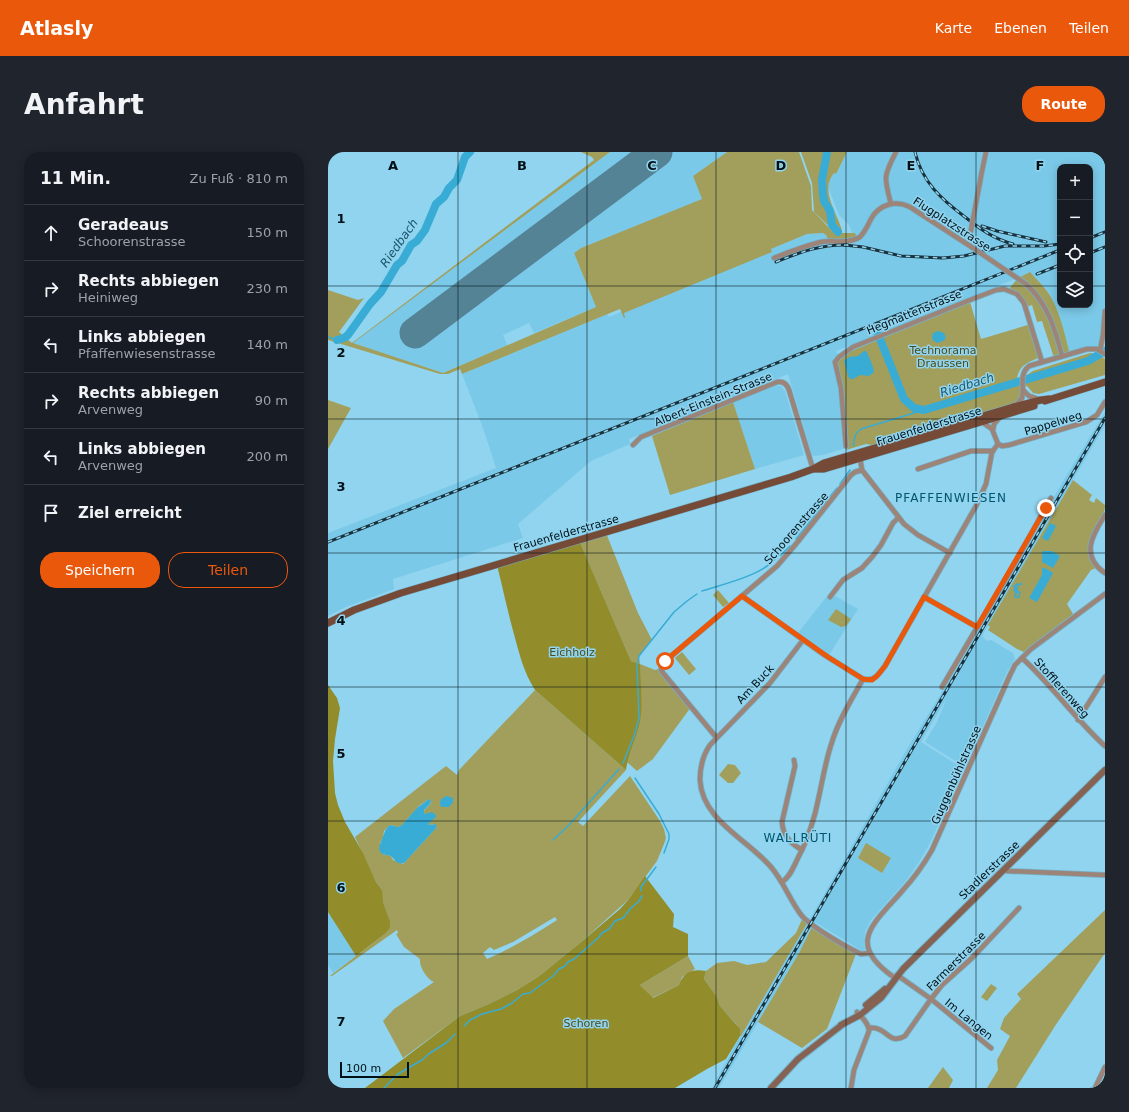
<!DOCTYPE html>
<html lang="de">
<meta charset="utf-8">
<style>
:root{--surface:#171b24;--page:#20242c;--text:#f1f3f6;--muted:#9ea1a6;--line:#363941;--accent:#ea580c}
body{margin:0;font-family:"DejaVu Sans",sans-serif;background:var(--page);color:var(--text)}
.controls{position:absolute;right:12px;top:12px;display:grid;overflow:hidden;border-radius:8px;box-shadow:0 2px 10px #0003}
.controls button{width:36px;height:36px;display:grid;place-items:center;padding:0;border:0;border-bottom:1px solid var(--line);background:var(--surface);color:var(--text);font:20px sans-serif}
.scale{position:absolute;left:12px;bottom:10px;width:69px;box-sizing:border-box;padding-left:4px;border:2px solid #001017;border-top:0;font-size:11px;line-height:14px;white-space:nowrap;color:#001017;-webkit-text-stroke:3px #90d4ef;paint-order:stroke}
.stop{position:absolute;width:12px;height:12px;margin:-9px;border:3px solid #ea580c;border-radius:50%;background:#fff}
.stop.end{background:#ea580c;border-color:#fff;box-shadow:0 1px 4px #0008}
.list{margin:0;padding:0;list-style:none}
h2{display:flex;justify-content:space-between;align-items:center;height:52px;margin:0;padding:0 16px;font-size:17px}
h2 small{font-size:13px;font-weight:400;color:var(--muted)}
.list li{display:grid;grid-template-columns:26px 1fr auto;gap:12px;align-items:center;box-sizing:border-box;height:56px;padding:0 16px;border-top:1px solid var(--line)}
.list b{display:block;font-size:15px;white-space:nowrap}
.list p{margin:0;font-size:13px;white-space:nowrap;color:var(--muted)}
.list em{font-size:13px;font-style:normal;color:var(--muted)}
.actions{display:flex;gap:8px;padding:12px 16px}
.actions a{flex:1;padding:9px 0;border:1px solid var(--accent);border-radius:16px;text-align:center;font-size:14px;color:var(--accent)}
.actions .main{background:var(--accent);color:#fff}
.icon{flex:none;width:22px;height:22px;fill:none;stroke:currentColor;stroke-width:2;stroke-linecap:round;stroke-linejoin:round}
.map{position:relative;flex:none;width:777px;height:936px;overflow:hidden;border-radius:16px}
header{display:flex;align-items:center;gap:24px;box-sizing:border-box;height:56px;padding:0 20px;background:var(--accent);color:#fff}
header strong{font-size:19px}
nav{display:flex;gap:22px;margin-inline-start:auto;font-size:14px}
.intro{display:flex;align-items:center;justify-content:space-between;box-sizing:border-box;height:96px;padding:0 24px}
h1{margin:0;font-size:28px}
.button{padding:10px 18px;border-radius:16px;background:var(--accent);color:#fff;font-size:14px;font-weight:700}
main{display:flex;gap:24px;padding:0 24px}
aside{flex:1;background:var(--surface);border-radius:16px;box-shadow:0 2px 10px #0003}
.map>svg:first-child{display:block}
.built{fill:#7bc9e8;fill-rule:evenodd}
.green{fill:#a29f5c;fill-rule:evenodd}
.forest{fill:#928c2b}
.water{fill:#38acd4}
.lines{fill:none;stroke-linecap:round;stroke-linejoin:round}
.stream{stroke:#38acd4;stroke-width:1.5}
.river{stroke:#38acd4;stroke-width:8}
.runway{stroke:#548396;stroke-width:31}
.minor-casing{stroke:#76b1c8;stroke-width:6}
.secondary-casing{stroke:#76b1c8;stroke-width:8}
.primary-casing{stroke:#76b1c8;stroke-width:8}
.minor{stroke:#9d8478;stroke-width:4.5}
.secondary{stroke:#866252;stroke-width:6}
.primary{stroke:#754a36;stroke-width:7}
.rail-casing{stroke:#19323d;stroke-width:3}
.rail{stroke:#90d4ef;stroke-width:1.5;stroke-dasharray:4.5;stroke-linecap:butt}
.minor-bridge-casing{stroke:#76b1c8;stroke-width:6;stroke-linecap:butt}
.minor-bridge{stroke:#9d8478;stroke-width:4.5}
.route{stroke:#ea580c;stroke-width:5}
.grid{fill:none;stroke:#001017;stroke-width:1;stroke-opacity:0.55}
.labels{text-anchor:middle;stroke-width:3;stroke-linejoin:round;paint-order:stroke}
.street-label{font-size:11px;fill:#001017;stroke:#90d4ef}
.park-label{font-size:11px;fill:#4d4a17;stroke:#90d4ef}
.water-label{font-size:12px;font-style:italic;fill:#19566b;stroke:#90d4ef}
.neighbourhood-label{font-size:12px;letter-spacing:1px;fill:#02546c;stroke:#90d4ef}
.grid-label{font-size:13px;text-anchor:middle;font-weight:bold;fill:#001017;stroke:#90d4ef;stroke-width:3;stroke-linejoin:round;paint-order:stroke}
</style>
<header>
<strong>Atlasly</strong>
<nav><a>Karte</a><a>Ebenen</a><a>Teilen</a></nav>
</header>
<div class="intro"><h1>Anfahrt</h1><a class="button">Route</a></div>
<main>
<aside>
<h2>11 Min.<small>Zu Fuß · 810 m</small></h2>
<ul class="list">
<li><svg class="icon" aria-label="ahead" viewBox="0 0 24 24"><path d="M12 20V5M6 11l6-6 6 6"/></svg><div><b>Geradeaus</b><p>Schoorenstrasse</p></div><em>150 m</em></li>
<li><svg class="icon" aria-label="right" viewBox="0 0 24 24"><path d="M7 20v-9h11M14 6l5 5-5 5"/></svg><div><b>Rechts abbiegen</b><p>Heiniweg</p></div><em>230 m</em></li>
<li><svg class="icon" aria-label="left" viewBox="0 0 24 24"><path d="M17 20v-9H6M10 6l-5 5 5 5"/></svg><div><b>Links abbiegen</b><p>Pfaffenwiesenstrasse</p></div><em>140 m</em></li>
<li><svg class="icon" aria-label="right" viewBox="0 0 24 24"><path d="M7 20v-9h11M14 6l5 5-5 5"/></svg><div><b>Rechts abbiegen</b><p>Arvenweg</p></div><em>90 m</em></li>
<li><svg class="icon" aria-label="left" viewBox="0 0 24 24"><path d="M17 20v-9H6M10 6l-5 5 5 5"/></svg><div><b>Links abbiegen</b><p>Arvenweg</p></div><em>200 m</em></li>
<li><svg class="icon" aria-label="arrive" viewBox="0 0 24 24"><path d="M6 21V4h12l-3 4 3 4H6"/></svg><div><b>Ziel erreicht</b></div></li>
</ul>
<div class="actions"><a class="main">Speichern</a><a>Teilen</a></div>
</aside>
<div class="map">
<svg width="777" height="936" viewBox="0 0 777 936">
<rect width="100%" height="100%" fill="#90d4ef"/>
<g class="built">
<path d="M282,0H399L365,24L375,47L253,96L246,101L268,155L206,181L201,171L175,183L179,193L115,221L24,191Z"/>
<path d="M519,0H777V189H774L772,199L767,197L742,202L730,160L725,149L719,138L702,121L508,199L511,205L508,208L517,276L518,296L495,303L486,304L484,303L460,222L301,287L302,292L263,309L190,372L195,386L65,427L66,437L18,455L0,464V381L168,316L155,276L134,222L279,162L281,165L479,82L495,81L508,91L528,90L521,73L511,63L502,40L500,36L501,27L506,21L508,22ZM732,15H762V153H732Z"/>
<path d="M447,233L453,234L457,239L476,303L427,317L405,250Z"/>
<path d="M777,260V273L654,484L656,485L655,486L660,489L663,488L685,501L687,507L679,520L637,615L597,590L609,570L618,548V547L593,590L636,617L602,691L590,712L577,730L543,768L537,780L536,791L537,797L534,799L487,770L471,801L391,936H384L412,884H413L493,748L579,597L635,506L734,331Z"/>
<path d="M499,444L503,447L507,444L530,457L501,503L470,481Z"/>
<path d="M0,760L28,804L5,821L0,813Z"/>
</g>
<g class="green">
<path d="M253,0H282L25,191L115,221L268,155L246,101L253,96L374,47L365,24L399,0H471L483,34L484,58L506,81H527L529,86L501,89L498,83L495,81L479,82L443,97L444,100L296,161L297,166H296L292,157L134,222L132,217L120,222H112L0,188V138L30,148L36,146L11,180L24,191L266,8L264,5Z"/>
<path d="M473,0H519L508,22L506,21C491,39 510,61 514,79L512,81L507,80L486,60L484,31Z"/>
<path d="M702,120C707,126 714,132 719,139C732,157 736,181 742,202L726,206L714,169L709,170L704,153L698,155L693,147L680,138L690,126Z"/>
<path d="M642,150L653,187L703,172L713,205C701,210 692,212 689,226L699,223L705,219L762,201L770,202L777,207V223L711,242L705,241L699,234L695,236L691,251L544,293L538,292L518,298L517,276L509,213L510,210L521,200Z"/>
<path d="M0,248L23,256L0,297Z"/>
<path d="M405,250L427,317L342,343L324,284Z"/>
<path d="M745,328L764,343L761,348L766,351L768,346L777,353C777,361 774,364 770,371C760,385 757,400 768,416L763,418L739,452L745,462L696,500L689,497L660,478L662,475L660,473Z"/>
<path d="M278,381L310,461L324,488L311,504L312,512L327,518L333,516L363,555L325,607L309,619L299,610L311,573L312,512L303,509L251,388Z"/>
<path d="M390,438L401,451L395,455L385,443Z"/>
<path d="M508,457L523,467L518,474L513,475L500,468Z"/>
<path d="M354,500L368,517L361,523L347,506Z"/>
<path d="M207,538L298,618L250,670L255,674L302,624L332,669L336,677L338,686L336,692L329,709L301,747L252,791L210,825L189,838L161,852L132,864L75,906L55,869L66,857L106,830C99,827 91,815 92,807L76,795L68,782L70,781L69,778L4,824H2L58,781L62,776V772L54,747V738L48,730L27,685L118,614L129,623L131,618ZM101,647L103,650C102,655 96,656 96,660L97,662L108,664L100,672L102,673L106,672L109,675L75,712L65,708L63,704L54,702L52,691L55,686L56,679L62,673L70,675L73,674L91,654ZM227,765L229,768C206,783 184,796 159,807L155,801L162,795L166,798L185,790Z"/>
<path d="M400,612L407,613L413,621L405,631H400L391,623Z"/>
<path d="M538,691L563,706L554,721L530,706Z"/>
<path d="M777,758V801L727,874L688,936H659L670,918L669,908L682,884L672,877L676,866L693,847L689,842Z"/>
<path d="M475,765L480,770L413,884H412V882L408,872L392,854L389,845L376,827L378,819L389,811L406,809L419,813L438,810L468,781Z"/>
<path d="M484,775L528,802L499,877L474,896L430,870L471,801Z"/>
<path d="M360,804L367,817L354,825L351,833L324,846L312,833Z"/>
<path d="M663,832L669,836L659,849L653,845Z"/>
<path d="M615,915L625,928L621,936H600Z"/>
</g>
<g class="forest">
<path d="M251,388L303,509L312,512C312,532 316,554 311,574C307,589 300,603 298,618L207,538C196,521 192,504 187,486C180,461 175,437 169,413Z"/>
<path d="M0,533L9,546L12,556L7,587L5,609L7,641L10,653L17,670L35,701L48,730L54,738L55,750L62,770V776L58,781L28,804L0,760Z"/>
<path d="M317,724L346,762L345,775L360,782V804L312,833L325,846L351,833C356,819 365,817 378,819L376,827L389,845L392,854L412,877V884L398,907L379,917L347,936H37L132,864L161,852L189,838L210,825L252,791L292,757L301,747Z"/>
</g>
<g class="water">
<path d="M610,179L616,181L618,186L615,189L609,191L605,188L604,185L605,181Z"/>
<path d="M536,199H538C540,202 546,216 546,220L541,224L532,223L525,227H522L520,224L516,209L521,205L530,204Z"/>
<path d="M722,371L728,374L720,389L714,386Z"/>
<path d="M714,399H724L732,404L725,416L714,410Z"/>
<path d="M714,416H717L725,421L709,450L701,446L714,423Z"/>
<path d="M119,644L125,646V650L121,655H114L112,653C111,648 115,645 119,644Z"/>
<path d="M101,647L103,649L102,652L96,658V660L97,662L104,660L108,663V665L100,672L102,673L107,672L109,675L76,711C69,713 67,708 63,704L54,702C49,697 52,693 54,687C57,681 56,678 62,673L70,675L73,674L89,656Z"/>
</g>
<g class="lines">
<g class="stream">
<path d="M0,185L9,188"/>
<path d="M526,294C525,286 527,281 533,277L596,258"/>
<path d="M512,332L522,318"/>
<path d="M468,387L509,336"/>
<path d="M374,439C395,432 438,423 450,403H453L462,394"/>
<path d="M692,440L691,445H687V444C691,436 687,440 686,434L689,432L690,433V435C689,436 687,437 686,438L688,441C689,441 690,441 690,440C690,438 689,437 687,435L688,433C690,432 692,432 694,432"/>
<path d="M295,611L306,584L311,566L309,514L311,504L346,460L359,449L369,442"/>
<path d="M307,626L331,662L341,682V687L336,701"/>
<path d="M225,688L241,673L291,617"/>
<path d="M313,739V735L328,715"/>
<path d="M136,874L142,868L154,862L173,857L184,851L195,842L202,841L225,824L231,817L237,814L240,810L246,807L270,786L274,781L281,777L287,769L295,766L303,756L311,749L314,744"/>
<path d="M56,936L70,922L94,908L102,901L118,891L127,882"/>
</g>
<g class="river">
<path d="M499,0L494,28L495,43L496,49L502,59L504,73L510,80"/>
<path d="M550,182L576,247L586,256L596,258L760,209L777,199"/>
<path d="M9,188L16,186L20,183L42,152L53,140L69,113L74,109L83,93L89,89L97,78L108,52L116,45L121,36L129,28L137,5L142,0"/>
</g>
<path class="runway" d="M87,181L329,0"/>
<g class="minor-casing">
<g id="minor">
<path d="M654,19L658,0"/>
<path d="M563,52C556,25 555,25 568,0"/>
<path d="M446,106C461,100 477,94 493,90C504,88 521,92 532,85C537,80 540,73 543,67C551,52 568,48 582,55L645,96"/>
<path d="M698,132C720,152 727,177 734,204"/>
<path d="M772,199L775,183L777,159"/>
<path d="M695,238L701,244L710,247"/>
<path d="M688,253L694,246C697,235 690,223 701,214L759,197H769L777,202"/>
<path d="M654,270L664,277L670,292"/>
<path d="M665,278L666,272L672,265"/>
<path d="M670,292L674,294L681,293L758,270L769,263L777,250"/>
<path d="M305,293L313,285L449,230C455,229 459,232 461,238L485,317"/>
<path d="M518,294L513,236L507,210L511,205L525,195L647,146L668,138L676,137L689,142L696,151L714,210"/>
<path d="M590,317L643,299H665"/>
<path d="M534,318L576,372L590,383L622,401"/>
<path d="M777,363C764,383 752,404 777,421"/>
<path d="M414,444L495,502L535,527C546,530 551,522 557,514L648,354L658,332L664,300L670,292"/>
<path d="M502,445L515,428L534,416L544,405L553,393L565,371L570,366"/>
<path d="M596,445L649,475"/>
<path d="M475,488L442,531L382,593C375,603 372,615 372,628C374,668 419,687 443,715C456,730 462,749 474,764C484,775 518,795 533,802L542,801"/>
<path d="M694,506C724,533 747,567 777,594"/>
<path d="M614,535L687,411L723,346"/>
<path d="M750,568L777,525"/>
<path d="M388,585L335,521L333,518L334,512L449,414L468,392L523,323L527,320L534,318L532,306"/>
<path d="M466,608L467,614L454,670C455,684 462,691 474,698"/>
<path d="M677,717L679,719L777,723"/>
<path d="M454,730C462,725 465,716 469,708C480,687 487,666 491,644C495,626 498,607 504,590C511,567 524,547 535,527"/>
<path d="M569,823L603,847L663,896"/>
<path d="M567,826C516,791 546,772 575,738C586,726 596,712 604,698L682,523L687,513L703,497L777,442"/>
<path d="M541,876C560,874 560,894 577,884L603,847L614,833L644,806L691,756"/>
<path d="M523,936L526,918L541,879C541,872 534,865 529,860"/>
<path d="M767,936L777,915"/>
</g>
</g>
<g class="secondary-casing">
<g id="secondary">
<path d="M538,853L557,837"/>
<path d="M513,873L532,863L553,846L575,817L777,618"/>
<path d="M443,936L470,907L515,872"/>
</g>
</g>
<g class="primary-casing">
<g id="primary">
<path d="M717,249L777,230"/>
<path d="M486,317H496L706,254"/>
<path d="M0,471L26,458L73,441L463,325L485,317L496,311L685,255L713,248L721,247"/>
</g>
</g>
<use href="#minor" class="minor"/>
<use href="#secondary" class="secondary"/>
<use href="#primary" class="primary"/>
<g class="rail-casing">
<g id="rail">
<path d="M587,0C594,30 613,47 637,65C652,77 666,87 685,92"/>
<path d="M654,74L669,79L718,90"/>
<path d="M762,86L777,80"/>
<path d="M516,93L535,95L573,104L615,106L636,104L677,94H716L732,92"/>
<path d="M762,101L777,95"/>
<path d="M448,110C472,100 494,92 520,93"/>
<path d="M709,122L732,113"/>
<path d="M0,390L732,98"/>
<path d="M387,936L777,266"/>
</g>
</g>
<use href="#rail" class="rail"/>
<g class="minor-bridge-casing">
<g id="minor-bridge">
<path d="M641,86L643,78L654,19"/>
<path d="M645,96L698,132"/>
</g>
</g>
<use href="#minor-bridge" class="minor-bridge"/>
</g>
<g class="lines">
<path class="route" d="M337,509L414,444L500,505L535,527L544,528L549,524L557,514L596,445L649,475L718,356"/>
</g>
<path class="grid" d="M130,0V936M259,0V936M388,0V936M518,0V936M648,0V936M0,134H732M762,134H777M0,267H777M0,401H777M0,535H777M0,669H777M0,802H777"/>
<g class="labels">
<g class="street-label">
<text transform="translate(624 72) rotate(33)" y="4">Flugplatzstrasse</text>
<text transform="translate(586 160) rotate(-22)" y="4">Hegmattenstrasse</text>
<text transform="translate(385 247) rotate(-22)" y="4">Albert-Einstein-Strasse</text>
<text transform="translate(725 271) rotate(-17)" y="4">Pappelweg</text>
<text transform="translate(601 274) rotate(-17)" y="4">Frauenfelderstrasse</text>
<text transform="translate(468 376) rotate(-49)" y="4">Schoorenstrasse</text>
<text transform="translate(238 381) rotate(-16)" y="4">Frauenfelderstrasse</text>
<text transform="translate(427 532) rotate(-47)" y="4">Am Buck</text>
<text transform="translate(734 536) rotate(48)" y="4">Stofflerenweg</text>
<text transform="translate(628 623) rotate(-66)" y="4">Guggenbühlstrasse</text>
<text transform="translate(661 718) rotate(-44)" y="4">Stadlerstrasse</text>
<text transform="translate(628 809) rotate(-45)" y="4">Farmerstrasse</text>
<text transform="translate(641 867) rotate(39)" y="4">Im Langen</text>
</g>
<g class="park-label">
<text x="615" y="202">Technorama<tspan x="615" dy="13">Draussen</tspan></text>
<text x="244" y="504">Eichholz</text>
<text x="258" y="875">Schoren</text>
</g>
<g class="water-label">
<text transform="translate(71 91) rotate(-55)" y="4">Riedbach</text>
<text transform="translate(639 233) rotate(-17)" y="4">Riedbach</text>
</g>
<g class="neighbourhood-label">
<text x="623" y="350">PFAFFENWIESEN</text>
<text x="470" y="690">WALLRÜTI</text>
</g>
</g>
<g class="grid-label">
<text x="65" y="18">A</text>
<text x="194" y="18">B</text>
<text x="324" y="18">C</text>
<text x="453" y="18">D</text>
<text x="583" y="18">E</text>
<text x="712" y="18">F</text>
<text x="13" y="71">1</text>
<text x="13" y="205">2</text>
<text x="13" y="339">3</text>
<text x="13" y="473">4</text>
<text x="13" y="606">5</text>
<text x="13" y="740">6</text>
<text x="13" y="874">7</text>
</g>
</svg>
<div class="controls">
<button>+</button>
<button>−</button>
<button><svg class="icon" aria-label="locate" viewBox="0 0 24 24"><circle cx="12" cy="12" r="6"/><path d="M12 2v4M12 18v4M2 12h4M18 12h4"/></svg></button>
<button><svg class="icon" aria-label="layers" viewBox="0 0 24 24"><path d="M12 4l9 5-9 5-9-5zM3 14l9 5 9-5"/></svg></button>
</div>
<div class="scale">100 m</div>
<div class="stop" style="left:337px;top:509px"></div>
<div class="stop end" style="left:718px;top:356px"></div>
</div>
</main>
